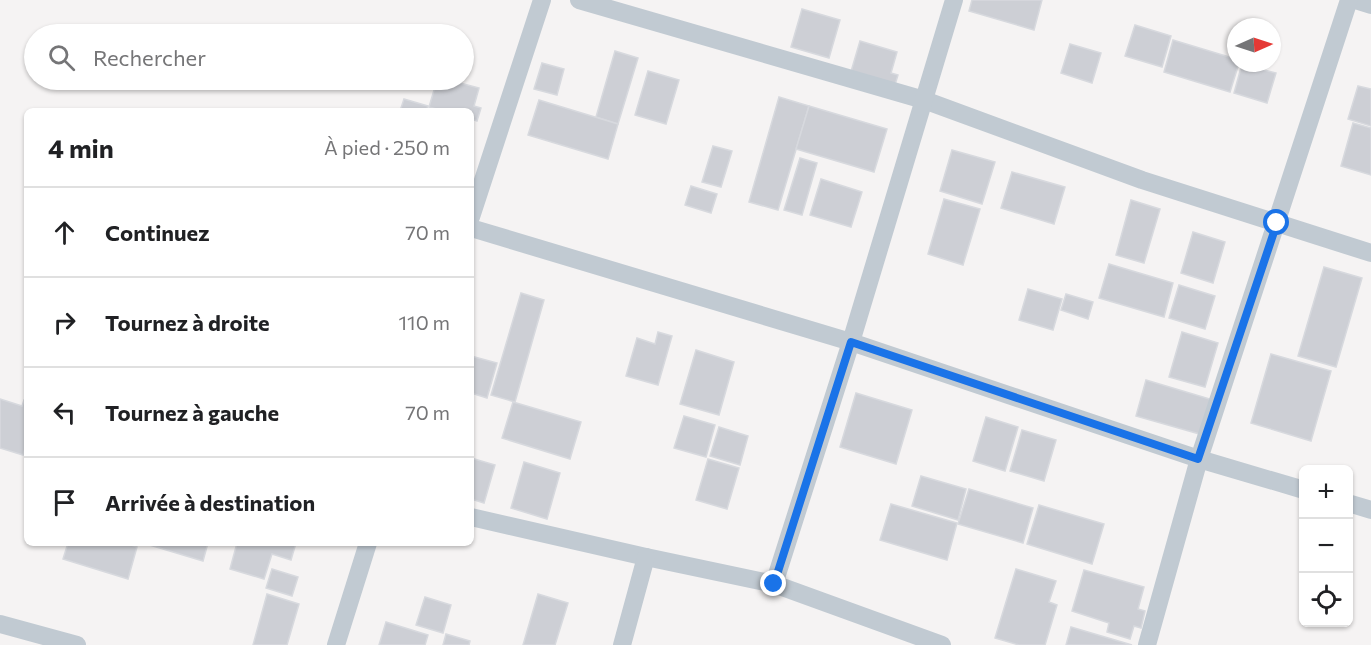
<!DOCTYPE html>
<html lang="fr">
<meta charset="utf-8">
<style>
:root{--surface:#fff;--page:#f2f2f2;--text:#202124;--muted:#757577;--line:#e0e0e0}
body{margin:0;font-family:Commissioner,sans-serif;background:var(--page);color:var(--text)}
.controls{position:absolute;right:18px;bottom:18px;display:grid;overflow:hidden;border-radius:9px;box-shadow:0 2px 4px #0004}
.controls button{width:54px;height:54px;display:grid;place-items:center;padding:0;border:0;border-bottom:2px solid var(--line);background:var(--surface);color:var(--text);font:30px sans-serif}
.compass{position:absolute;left:1227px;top:18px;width:54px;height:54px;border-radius:50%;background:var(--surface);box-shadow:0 2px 4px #0004;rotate:87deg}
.stop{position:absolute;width:18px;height:18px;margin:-14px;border:4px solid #1a73e8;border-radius:50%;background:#fff}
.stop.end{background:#1a73e8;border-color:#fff;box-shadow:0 2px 6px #0008}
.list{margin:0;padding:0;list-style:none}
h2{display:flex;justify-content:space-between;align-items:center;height:78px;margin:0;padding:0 24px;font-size:26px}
h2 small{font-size:20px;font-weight:400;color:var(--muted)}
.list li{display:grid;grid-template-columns:39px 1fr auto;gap:18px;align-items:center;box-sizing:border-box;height:90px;padding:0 24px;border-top:2px solid var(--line)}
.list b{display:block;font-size:22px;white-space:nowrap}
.list em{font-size:20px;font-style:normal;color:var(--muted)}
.icon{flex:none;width:33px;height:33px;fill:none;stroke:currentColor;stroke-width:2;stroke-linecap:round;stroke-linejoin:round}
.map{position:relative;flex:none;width:1371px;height:645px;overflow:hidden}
.search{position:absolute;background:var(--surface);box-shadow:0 2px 4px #0004;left:24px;top:24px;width:450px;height:66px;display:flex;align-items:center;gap:15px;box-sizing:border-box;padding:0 21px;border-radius:33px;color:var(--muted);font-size:22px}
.panel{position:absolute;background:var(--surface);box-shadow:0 2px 4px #0004;left:24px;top:108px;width:450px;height:438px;border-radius:9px}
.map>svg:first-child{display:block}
.building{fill:#cdcfd5;stroke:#d7d9de;stroke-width:1.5}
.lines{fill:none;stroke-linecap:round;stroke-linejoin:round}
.street{stroke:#c1cad2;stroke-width:18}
.route{stroke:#1a73e8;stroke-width:8}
</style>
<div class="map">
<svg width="1371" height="645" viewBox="0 0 1371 645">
<rect width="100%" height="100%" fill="#f5f3f3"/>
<g class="building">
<path d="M972,0H1042L1034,30L969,11Z"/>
<path d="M802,9L840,20L829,58L791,47Z"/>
<path d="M1135,25L1171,36L1162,67L1125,56Z"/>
<path d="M1173,40L1236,59V63H1239L1230,92L1164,72Z"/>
<path d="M860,41L897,52L891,73L898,75L894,88L850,75Z"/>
<path d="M1070,44L1101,53L1092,83L1061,73Z"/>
<path d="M615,51L638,58L618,124L596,117Z"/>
<path d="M542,63L564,69L557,95L534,89Z"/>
<path d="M1242,64L1276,73L1267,103L1234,93Z"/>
<path d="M648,71L679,80L666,124L635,115Z"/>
<path d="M437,80H449L479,88L474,106L481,108L477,121L471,119V111H444L429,107Z"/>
<path d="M1358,86L1371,89V126L1348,119Z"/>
<path d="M779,97L809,106L778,210L749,202Z"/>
<path d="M404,99L428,106L426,111H400Z"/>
<path d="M539,100L618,124L608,159L528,135Z"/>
<path d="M809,106L887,129L874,172L796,149Z"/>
<path d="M1353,123L1371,128V175L1341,166Z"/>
<path d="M713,146L732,151L721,187L702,182Z"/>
<path d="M952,150L995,162L982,204L940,191Z"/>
<path d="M800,158L817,163L802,215L784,210Z"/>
<path d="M1012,172L1065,187L1054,224L1001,208Z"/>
<path d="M821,179L862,192L851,227L810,215Z"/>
<path d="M691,186L717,194L711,213L685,205Z"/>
<path d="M944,199L980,209L963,265L928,254Z"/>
<path d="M1131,200L1160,209L1144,263L1116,255Z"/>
<path d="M1193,232L1225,242L1213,283L1181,273Z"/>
<path d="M1109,264L1173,283L1164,317L1099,298Z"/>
<path d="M1324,267L1362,278L1336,367L1298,356Z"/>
<path d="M1179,285L1215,296L1205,329L1169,318Z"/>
<path d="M1028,289L1062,299L1053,330L1019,320Z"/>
<path d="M521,293L544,300L515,402L491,395Z"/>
<path d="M1066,294L1093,302L1088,319L1061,310Z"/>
<path d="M658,332L672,336L658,385L626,376L637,338L655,344Z"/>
<path d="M1182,332L1218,343L1205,387L1169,377Z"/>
<path d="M696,350L734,362L719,415L680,404Z"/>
<path d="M1271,354L1331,371L1311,441L1251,423Z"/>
<path d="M471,356L497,363L487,398L471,393Z"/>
<path d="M1146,380L1213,400L1203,435L1136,416Z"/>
<path d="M856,393L912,410L896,464L840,447Z"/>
<path d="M0,399L22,406L24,400L27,401V442L23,455L0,448Z"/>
<path d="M513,402L581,422L570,459L502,438Z"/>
<path d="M684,416L715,425L706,457L674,448Z"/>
<path d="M986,417L1018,427L1005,471L973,461Z"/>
<path d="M719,427L748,436L740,465L710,456Z"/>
<path d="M1022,430L1056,440L1044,481L1010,471Z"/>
<path d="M471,458L495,465L484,503L471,499Z"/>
<path d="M708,459L739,468L727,509L696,500Z"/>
<path d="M524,462L560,473L547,519L511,508Z"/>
<path d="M921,476L966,489L958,520L912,506Z"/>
<path d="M969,489L1033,508L1023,543L958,524Z"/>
<path d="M891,504L957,523L947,560L880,540Z"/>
<path d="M1039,505L1104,524L1092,564L1027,544Z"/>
<path d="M68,543H125L137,547L128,579L63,559Z"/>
<path d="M143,543H208L203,561Z"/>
<path d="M237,543L276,545V543H296L291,560L272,554L264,579L230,569Z"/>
<path d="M272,569L298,577L292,596L266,588Z"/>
<path d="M1016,569L1056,581L1049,602L1057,605L1045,645H1019L995,638Z"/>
<path d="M1084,570L1144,587L1138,609L1145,611L1141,628L1134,626L1130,639L1107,632L1109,623L1072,611Z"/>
<path d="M267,594L299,604L287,645H253Z"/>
<path d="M538,594L568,603L555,645H523Z"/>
<path d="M425,597L451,605L443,633L416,625Z"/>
<path d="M386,622L428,635L425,645H379Z"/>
<path d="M1071,627L1132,645H1066Z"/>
<path d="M446,634L470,641L469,645H443Z"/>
</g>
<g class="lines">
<g class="street">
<path d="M579,0L924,100L1142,180L1371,253"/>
<path d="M1355,0L1371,5"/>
<path d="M471,217L542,0"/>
<path d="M471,228L851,342L1199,459L1304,490"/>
<path d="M1348,503L1371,510"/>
<path d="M471,517L646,557L774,584L942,645"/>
<path d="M774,584L851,342L954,0"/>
<path d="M0,624L77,645"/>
<path d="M336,645L368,543"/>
<path d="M622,645L646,557"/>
<path d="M1147,645L1199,459L1349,0"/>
</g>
</g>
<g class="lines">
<path class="route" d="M774,584L851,342L1198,459L1277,223"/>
</g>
</svg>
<div class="controls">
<button>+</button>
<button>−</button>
<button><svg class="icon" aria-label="locate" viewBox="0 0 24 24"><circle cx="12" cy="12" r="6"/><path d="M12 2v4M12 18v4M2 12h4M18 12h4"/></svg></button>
</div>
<svg class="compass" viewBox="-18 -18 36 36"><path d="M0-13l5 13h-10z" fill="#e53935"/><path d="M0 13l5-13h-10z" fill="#757577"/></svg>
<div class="stop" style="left:1277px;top:223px"></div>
<div class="stop end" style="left:774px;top:584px"></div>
<div class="search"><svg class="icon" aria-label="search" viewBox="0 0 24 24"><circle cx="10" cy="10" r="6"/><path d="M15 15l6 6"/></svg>Rechercher</div>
<section class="panel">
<h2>4 min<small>À pied · 250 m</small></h2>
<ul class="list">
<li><svg class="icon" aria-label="ahead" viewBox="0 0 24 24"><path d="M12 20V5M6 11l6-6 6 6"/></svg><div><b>Continuez</b></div><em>70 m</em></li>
<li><svg class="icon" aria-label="right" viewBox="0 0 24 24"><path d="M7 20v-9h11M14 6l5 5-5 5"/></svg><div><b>Tournez à droite</b></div><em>110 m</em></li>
<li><svg class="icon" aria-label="left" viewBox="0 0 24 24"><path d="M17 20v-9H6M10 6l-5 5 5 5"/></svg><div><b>Tournez à gauche</b></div><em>70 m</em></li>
<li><svg class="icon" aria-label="arrive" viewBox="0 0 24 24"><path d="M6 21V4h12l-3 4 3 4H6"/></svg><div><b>Arrivée à destination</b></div></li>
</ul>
</section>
</div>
